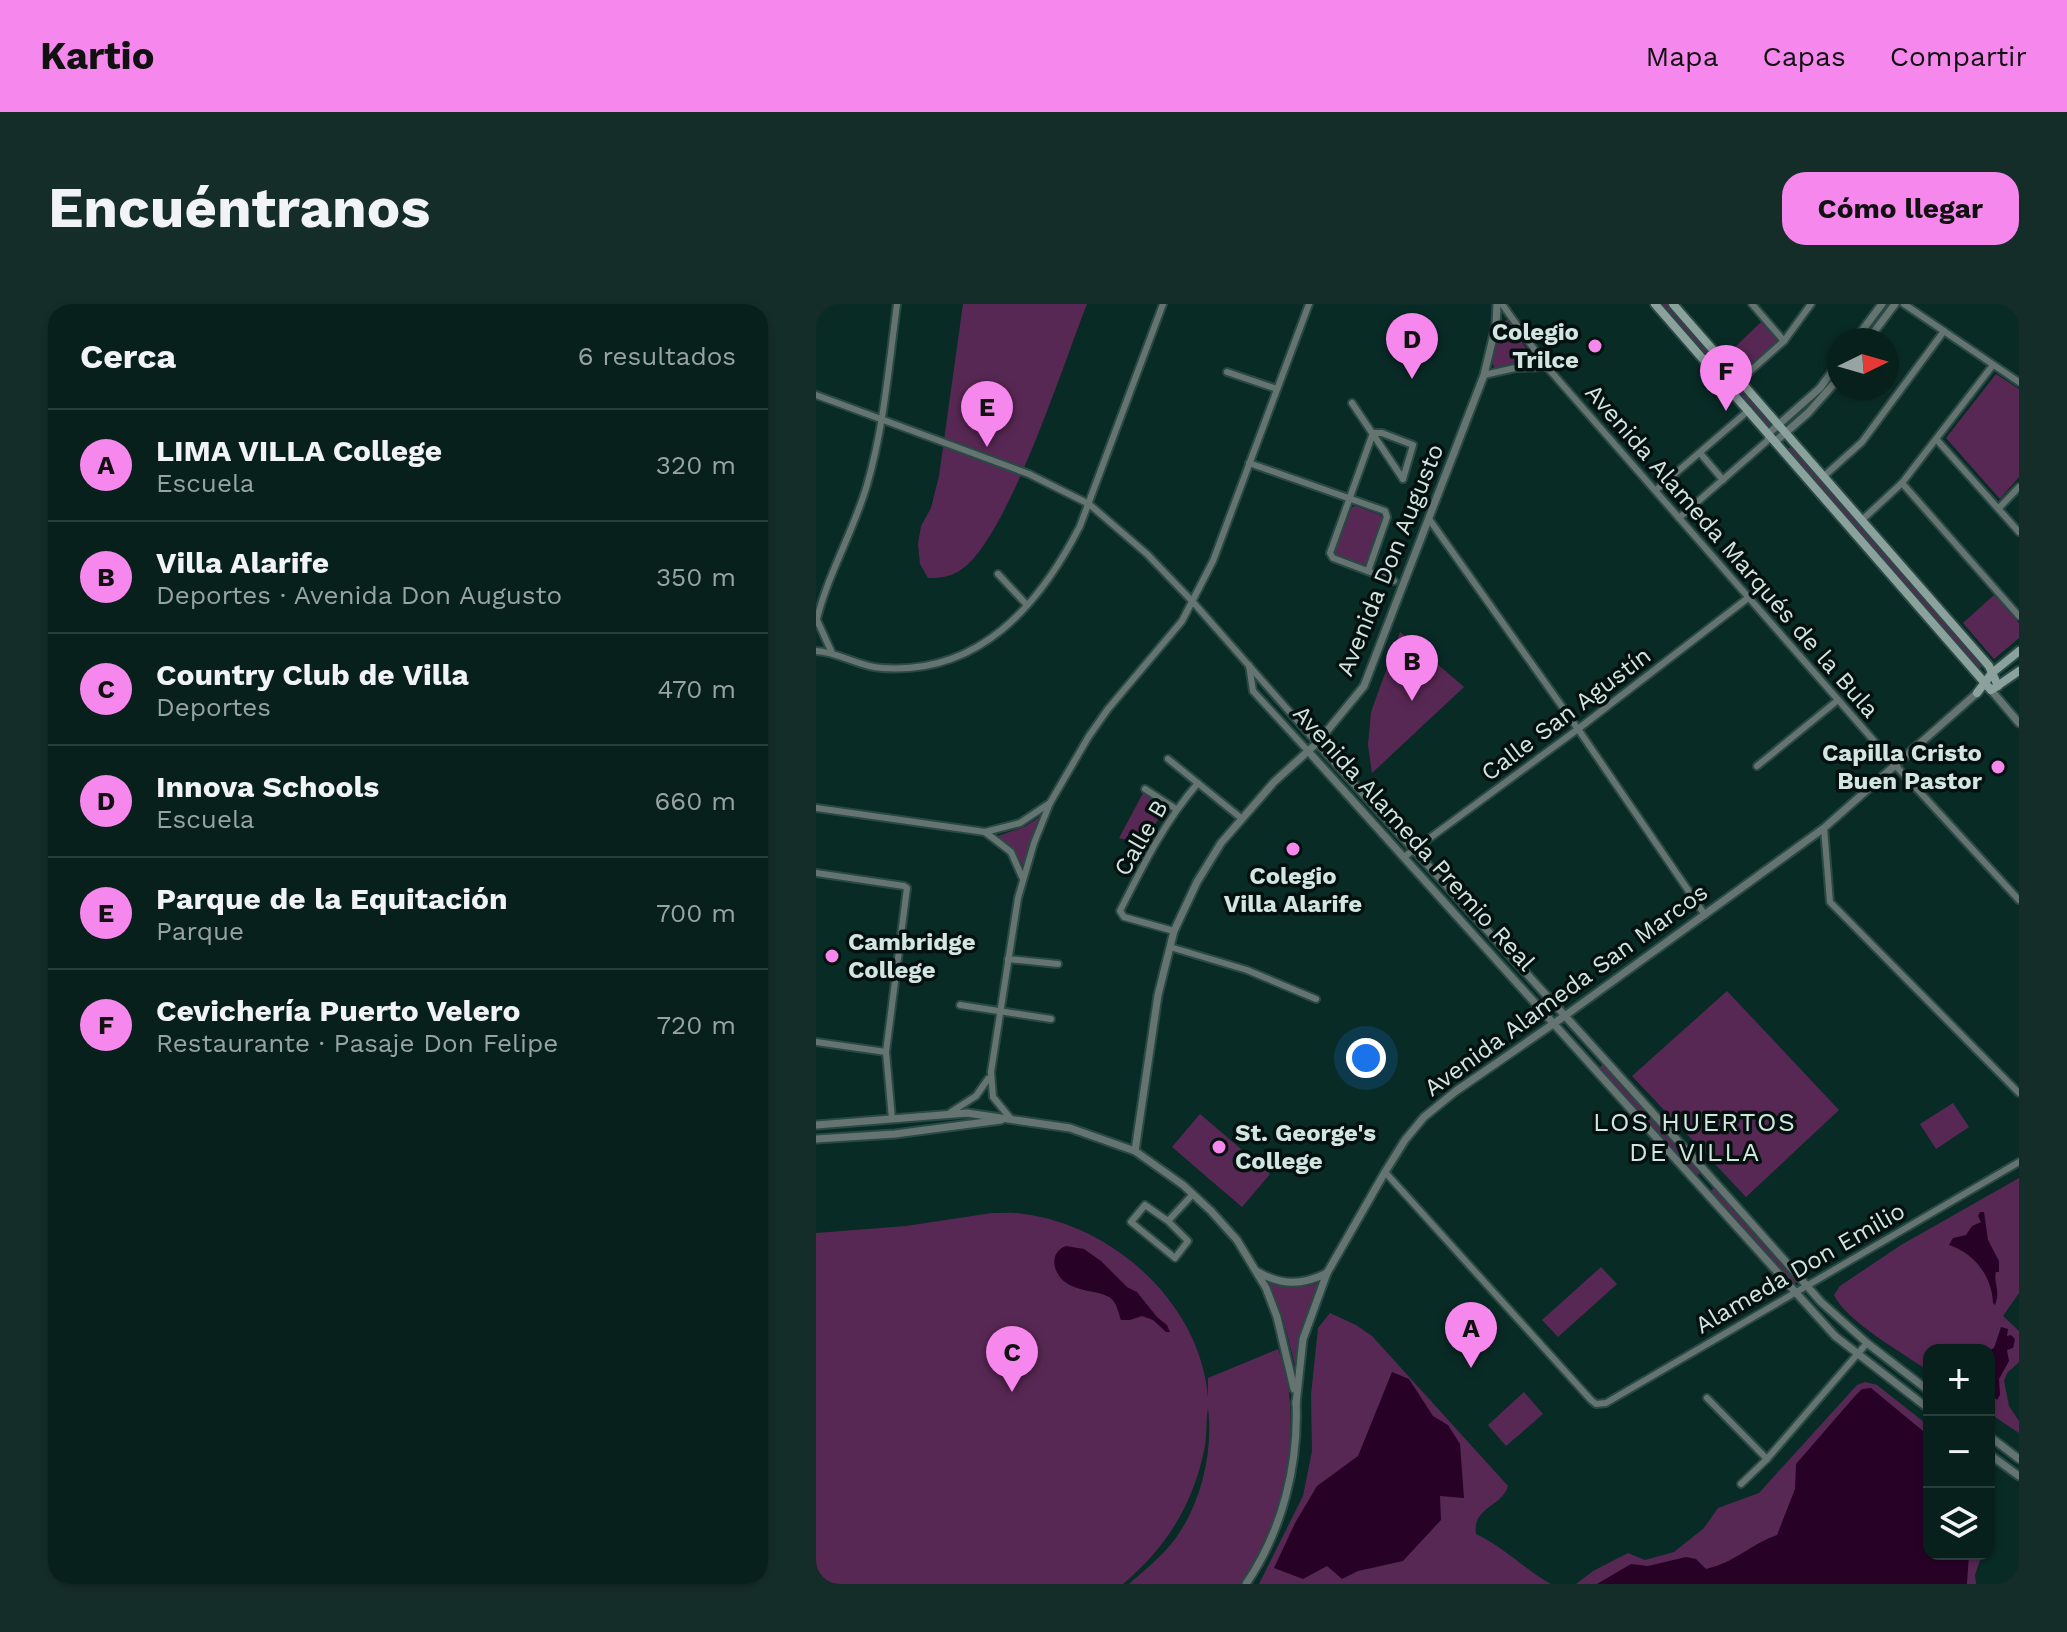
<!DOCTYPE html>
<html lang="es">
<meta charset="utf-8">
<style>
:root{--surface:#07201c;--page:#152d29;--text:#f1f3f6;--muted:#98a3a3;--line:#283e3b;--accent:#f688ed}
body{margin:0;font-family:"Work Sans",sans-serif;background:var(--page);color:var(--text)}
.controls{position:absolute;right:24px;bottom:24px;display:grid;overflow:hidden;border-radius:16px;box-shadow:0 2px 6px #0004}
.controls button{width:72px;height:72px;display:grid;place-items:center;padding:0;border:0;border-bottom:2px solid var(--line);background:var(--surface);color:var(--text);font:40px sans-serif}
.compass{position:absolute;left:1011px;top:24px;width:72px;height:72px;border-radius:50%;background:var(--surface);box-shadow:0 2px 6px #0004;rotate:85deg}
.you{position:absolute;left:550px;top:754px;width:28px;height:28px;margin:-20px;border:6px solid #fff;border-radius:50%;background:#1a73e8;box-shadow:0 0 0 12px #1a73e833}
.badge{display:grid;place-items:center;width:52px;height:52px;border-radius:50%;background:var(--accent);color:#111;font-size:26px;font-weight:700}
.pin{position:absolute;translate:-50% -66px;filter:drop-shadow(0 2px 4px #0008)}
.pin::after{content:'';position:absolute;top:42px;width:28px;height:24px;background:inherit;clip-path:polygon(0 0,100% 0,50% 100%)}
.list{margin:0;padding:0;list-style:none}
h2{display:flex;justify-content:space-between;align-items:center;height:104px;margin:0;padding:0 32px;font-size:34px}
h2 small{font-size:26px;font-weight:400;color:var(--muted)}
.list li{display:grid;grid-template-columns:52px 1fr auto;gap:24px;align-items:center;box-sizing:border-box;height:112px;padding:0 32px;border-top:2px solid var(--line)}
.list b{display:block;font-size:30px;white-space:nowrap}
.list p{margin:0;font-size:26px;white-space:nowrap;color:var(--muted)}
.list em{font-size:26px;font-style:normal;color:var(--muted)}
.icon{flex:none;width:44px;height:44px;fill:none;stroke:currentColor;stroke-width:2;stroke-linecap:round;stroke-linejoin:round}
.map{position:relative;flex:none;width:1203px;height:1280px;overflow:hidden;border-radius:24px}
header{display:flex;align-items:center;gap:48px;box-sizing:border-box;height:112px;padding:0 40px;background:var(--accent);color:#111}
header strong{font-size:38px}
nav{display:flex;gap:44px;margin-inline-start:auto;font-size:28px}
.intro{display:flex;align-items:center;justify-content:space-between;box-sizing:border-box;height:192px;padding:0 48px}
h1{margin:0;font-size:56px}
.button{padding:20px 36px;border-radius:24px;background:var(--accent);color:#111;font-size:28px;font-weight:700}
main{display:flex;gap:48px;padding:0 48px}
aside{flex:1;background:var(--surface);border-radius:24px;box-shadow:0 2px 6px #0004}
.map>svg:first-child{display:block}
.green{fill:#582854}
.water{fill:#280226}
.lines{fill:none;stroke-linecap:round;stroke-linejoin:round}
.minor-casing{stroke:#294944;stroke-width:10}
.tertiary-casing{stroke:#294944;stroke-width:11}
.secondary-casing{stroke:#294944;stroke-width:12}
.minor{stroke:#657470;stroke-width:6}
.tertiary{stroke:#657470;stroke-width:7}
.secondary{stroke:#8aa19c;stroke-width:8}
.poi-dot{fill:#f688ed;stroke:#05110e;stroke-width:3}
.labels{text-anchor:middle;stroke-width:7;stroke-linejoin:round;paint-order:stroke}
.poi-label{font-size:24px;font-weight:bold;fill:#d2e5e0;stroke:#05110e;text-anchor:end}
.street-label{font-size:24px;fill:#d2e5e0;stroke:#05110e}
.neighbourhood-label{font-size:26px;letter-spacing:2px;fill:#d2e5e0;stroke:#05110e}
</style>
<header>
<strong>Kartio</strong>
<nav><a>Mapa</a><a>Capas</a><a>Compartir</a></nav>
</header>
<div class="intro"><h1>Encuéntranos</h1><a class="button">Cómo llegar</a></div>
<main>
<aside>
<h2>Cerca<small>6 resultados</small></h2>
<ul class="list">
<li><span class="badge">A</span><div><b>LIMA VILLA College</b><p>Escuela</p></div><em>320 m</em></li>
<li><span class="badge">B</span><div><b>Villa Alarife</b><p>Deportes · Avenida Don Augusto</p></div><em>350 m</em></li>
<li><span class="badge">C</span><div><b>Country Club de Villa</b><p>Deportes</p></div><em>470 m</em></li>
<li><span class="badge">D</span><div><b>Innova Schools</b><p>Escuela</p></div><em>660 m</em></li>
<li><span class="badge">E</span><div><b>Parque de la Equitación</b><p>Parque</p></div><em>700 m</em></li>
<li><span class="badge">F</span><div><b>Cevichería Puerto Velero</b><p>Restaurante · Pasaje Don Felipe</p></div><em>720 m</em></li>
</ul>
</aside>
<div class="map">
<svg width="1203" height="1280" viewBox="0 0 1203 1280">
<rect width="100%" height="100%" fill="#092b26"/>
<g class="green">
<path d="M147,0H271C248,58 192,233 146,265C135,273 125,274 112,274L104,260L102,240L105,222L115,204L123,172Z"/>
<path d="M843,0H853L957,119L951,124Z"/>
<path d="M691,16L718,56L714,60L680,66L676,59L686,18Z"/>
<path d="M945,18L962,36L928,68L912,50Z"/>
<path d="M1180,70L1203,85V173L1184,195L1130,134Z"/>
<path d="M976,142L1168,361L1163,365L971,146Z"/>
<path d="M540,202L564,211L568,215L551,261L547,262L518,250L536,203Z"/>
<path d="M1178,291L1203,319V334L1178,355L1147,319Z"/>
<path d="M584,328L648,383L556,469L552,441L555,408Z"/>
<path d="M327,489L349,504L327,540L303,534Z"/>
<path d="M227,511L208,562H207L201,551L182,532L208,523Z"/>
<path d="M911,687L1023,806L930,893L816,772Z"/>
<path d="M787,760L885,868L881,872L783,764Z"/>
<path d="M1137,799L1153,823L1120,845L1104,820Z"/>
<path d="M384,810L454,870L426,903L356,843Z"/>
<path d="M1203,874V989L1187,1012L1203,1027V1058L1191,1069L1188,1077L1193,1102L1203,1117V1129L1173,1109V1046H1113V1067C1088,1050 1030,1017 1018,991L1024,982L1085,941Z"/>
<path d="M898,884L982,976L977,981L894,888Z"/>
<path d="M176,909C187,909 198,908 208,910C299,922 385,1001 392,1094V1074L462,1045C490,1113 469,1222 426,1280H313C325,1269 339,1258 350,1246C383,1210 398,1151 392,1104C390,1116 391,1130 389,1142C378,1199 351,1243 307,1280H0V929L90,922Z"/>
<path d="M785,963L801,980L742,1033L726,1016Z"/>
<path d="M453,979C469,985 486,984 503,979L485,1028L480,1065L467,1015L452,983Z"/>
<path d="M514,1009L540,1021L556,1032L692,1182C686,1203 656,1203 660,1230C688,1243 708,1265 735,1280H443L487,1192L496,1147L495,1091L502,1024Z"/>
<path d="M1049,1078L1061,1081L1113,1122V1250H1166L1159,1271L1160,1280H760L777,1267L812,1249L829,1256L858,1248L888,1224L902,1204L943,1189L1041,1081Z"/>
<path d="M708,1088L727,1110L690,1142L672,1121Z"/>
</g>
<g class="water">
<path d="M1164,908H1168L1172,936L1183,957V968H1180C1177,979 1185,985 1179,1001L1177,999C1176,972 1158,949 1133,941L1137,934L1150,931L1156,922L1165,918L1162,912Z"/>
<path d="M250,942L268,945L285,957L311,983L321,988L341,1013L351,1021L354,1028H350L337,1016L326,1012L314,1016H305C302,1008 301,998 293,993C280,986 262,988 249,978C236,968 233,948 250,942Z"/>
<path d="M1185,1023L1192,1025L1191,1032L1195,1031L1199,1035L1197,1044L1191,1046L1193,1057L1183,1075L1184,1091L1181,1096L1173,1088V1046L1178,1044Z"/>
<path d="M576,1068L593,1075L617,1112L632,1121L644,1140L648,1194L624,1192L625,1216L587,1257L542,1267L526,1275L511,1262L487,1275L458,1264L479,1219L501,1182L542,1152Z"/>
<path d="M1055,1084L1113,1132V1250H1153L1151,1280H781L815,1260L832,1262L870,1253L880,1255L890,1265C920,1258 933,1241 961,1231L979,1185L980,1160L1039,1092L1046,1085Z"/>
</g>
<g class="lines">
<g class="minor-casing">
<g id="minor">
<path d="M686,0L731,63L1080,462L1203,596"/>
<path d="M936,0L968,37"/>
<path d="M1088,0L1203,78"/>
<path d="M1198,0L1203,3"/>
<path d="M411,68L461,85"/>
<path d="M668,71L699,64L731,63"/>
<path d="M923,77L968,37L995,0"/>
<path d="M0,91L213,170L273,200L331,250L377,298L501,439"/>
<path d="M536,99L587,175"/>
<path d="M557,129L514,249L517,254L578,277"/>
<path d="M557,129H566L597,141L587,175"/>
<path d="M1121,136L1203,228"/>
<path d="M884,149L907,176"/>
<path d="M433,159L569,207L571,213L552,267"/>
<path d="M1007,173L1046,138L1128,27"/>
<path d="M1086,179L1203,312"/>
<path d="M840,186L933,106"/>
<path d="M1183,204L1203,183"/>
<path d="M863,214L951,137L953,130"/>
<path d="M613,215L762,425L889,611"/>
<path d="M1046,216L1086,179L1177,61"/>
<path d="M182,270L211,301"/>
<path d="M1,316L16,349"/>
<path d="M0,319C11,271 37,229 51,181C68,123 73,60 81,0"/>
<path d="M0,347C23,348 43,363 66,364C163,371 223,302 264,222L347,0"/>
<path d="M433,361L437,387L492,447"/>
<path d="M352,455L425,514"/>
<path d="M941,462L1022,396"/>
<path d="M329,485L360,505"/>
<path d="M0,504L169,528L204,519L234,499"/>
<path d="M1008,524L1014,598L1203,789"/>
<path d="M169,528L195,548L206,573"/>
<path d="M588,553L762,425L932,294"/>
<path d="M0,569L88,582L91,584L70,748L76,815"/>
<path d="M358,627L308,613L304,607C327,561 349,517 382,479"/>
<path d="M354,643L431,666L500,695"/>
<path d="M192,655L242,660"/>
<path d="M144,701L235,715"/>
<path d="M0,738L70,748"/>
<path d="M135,808L160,792L172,775"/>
<path d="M195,815L177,793L175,768L202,594L218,539L234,499L273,432L292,405L366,317L397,257L493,0"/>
<path d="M569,868L775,1096L780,1100L790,1099L1203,858"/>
<path d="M352,917L329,901L315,918L359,954L372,937L352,917L377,890"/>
<path d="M891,1094L951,1155"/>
<path d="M925,1180L951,1155L1051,1039"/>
</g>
</g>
<g class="tertiary-casing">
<g id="tertiary">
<path d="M1039,36L1066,0"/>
<path d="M1052,36L1079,0"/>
<path d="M953,129L1004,84L1023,58"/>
<path d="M960,137L992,109L1023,74"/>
<path d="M1175,386L1203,419"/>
<path d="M501,439C669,625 840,809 1005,998L1051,1039L1113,1087"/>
<path d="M492,447L1019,1032L1113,1105"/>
<path d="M0,821L151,809L254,824L319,847L367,881L395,907L421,936L450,984L461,1013L478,1085"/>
<path d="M0,835L79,830L185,816"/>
<path d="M319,847L342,691L358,627L381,578L405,539L458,478L501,439L548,382L668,71L680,21L681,0"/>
<path d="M442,968C466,982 487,981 511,969"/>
<path d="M480,1100L487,1035L511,969L569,868L589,836L608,813L640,787L750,711L1008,524L1161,389"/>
<path d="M1173,1132L1203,1155"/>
<path d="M1173,1150L1203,1172"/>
<path d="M430,1280C466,1227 483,1161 480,1097"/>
</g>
</g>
<g class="secondary-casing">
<g id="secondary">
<path d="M839,0L1175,386"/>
<path d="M857,0L1173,362L1182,382"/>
<path d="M1177,385L1203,367"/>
<path d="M1161,389L1176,369L1203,347"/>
</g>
</g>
<use href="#minor" class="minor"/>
<use href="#tertiary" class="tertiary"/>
<use href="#secondary" class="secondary"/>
</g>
<g class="poi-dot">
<circle cx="779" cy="42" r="8"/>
<circle cx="1182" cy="463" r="8"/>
<circle cx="477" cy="545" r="8"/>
<circle cx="16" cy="652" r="8"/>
<circle cx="403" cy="843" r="8"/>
</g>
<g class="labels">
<g class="poi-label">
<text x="763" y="36">Colegio<tspan x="763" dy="28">Trilce</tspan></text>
<text x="1166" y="457">Capilla Cristo<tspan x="1166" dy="28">Buen Pastor</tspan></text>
<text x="477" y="580" text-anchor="middle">Colegio<tspan x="477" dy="28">Villa Alarife</tspan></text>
<text x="32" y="646" text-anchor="start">Cambridge<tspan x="32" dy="28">College</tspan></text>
<text x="419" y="837" text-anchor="start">St. George's<tspan x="419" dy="28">College</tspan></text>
</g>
<g class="street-label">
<text transform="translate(916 247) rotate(49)" y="8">Avenida Alameda Marqués de la Bula</text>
<text transform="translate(574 256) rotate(-68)" y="8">Avenida Don Augusto</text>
<text transform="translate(750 410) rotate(-37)" y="8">Calle San Agustín</text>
<text transform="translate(325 534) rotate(-60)" y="8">Calle B</text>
<text transform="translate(598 534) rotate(48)" y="8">Avenida Alameda Premio Real</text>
<text transform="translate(750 686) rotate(-36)" y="8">Avenida Alameda San Marcos</text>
<text transform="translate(984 964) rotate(-30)" y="8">Alameda Don Emilio</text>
</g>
<g class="neighbourhood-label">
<text x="879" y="827">LOS HUERTOS<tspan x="879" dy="30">DE VILLA</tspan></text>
</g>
</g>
</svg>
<div class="controls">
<button>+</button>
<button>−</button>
<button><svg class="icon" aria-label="layers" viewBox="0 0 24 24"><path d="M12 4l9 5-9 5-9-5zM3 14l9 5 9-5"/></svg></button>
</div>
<svg class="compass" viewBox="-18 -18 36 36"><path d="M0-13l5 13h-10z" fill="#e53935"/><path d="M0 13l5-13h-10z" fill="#98a3a3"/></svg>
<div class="you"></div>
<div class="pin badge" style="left:655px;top:1064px">A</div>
<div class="pin badge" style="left:596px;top:397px">B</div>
<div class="pin badge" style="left:196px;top:1088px">C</div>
<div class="pin badge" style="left:596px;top:75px">D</div>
<div class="pin badge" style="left:171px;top:143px">E</div>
<div class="pin badge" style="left:910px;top:107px">F</div>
</div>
</main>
